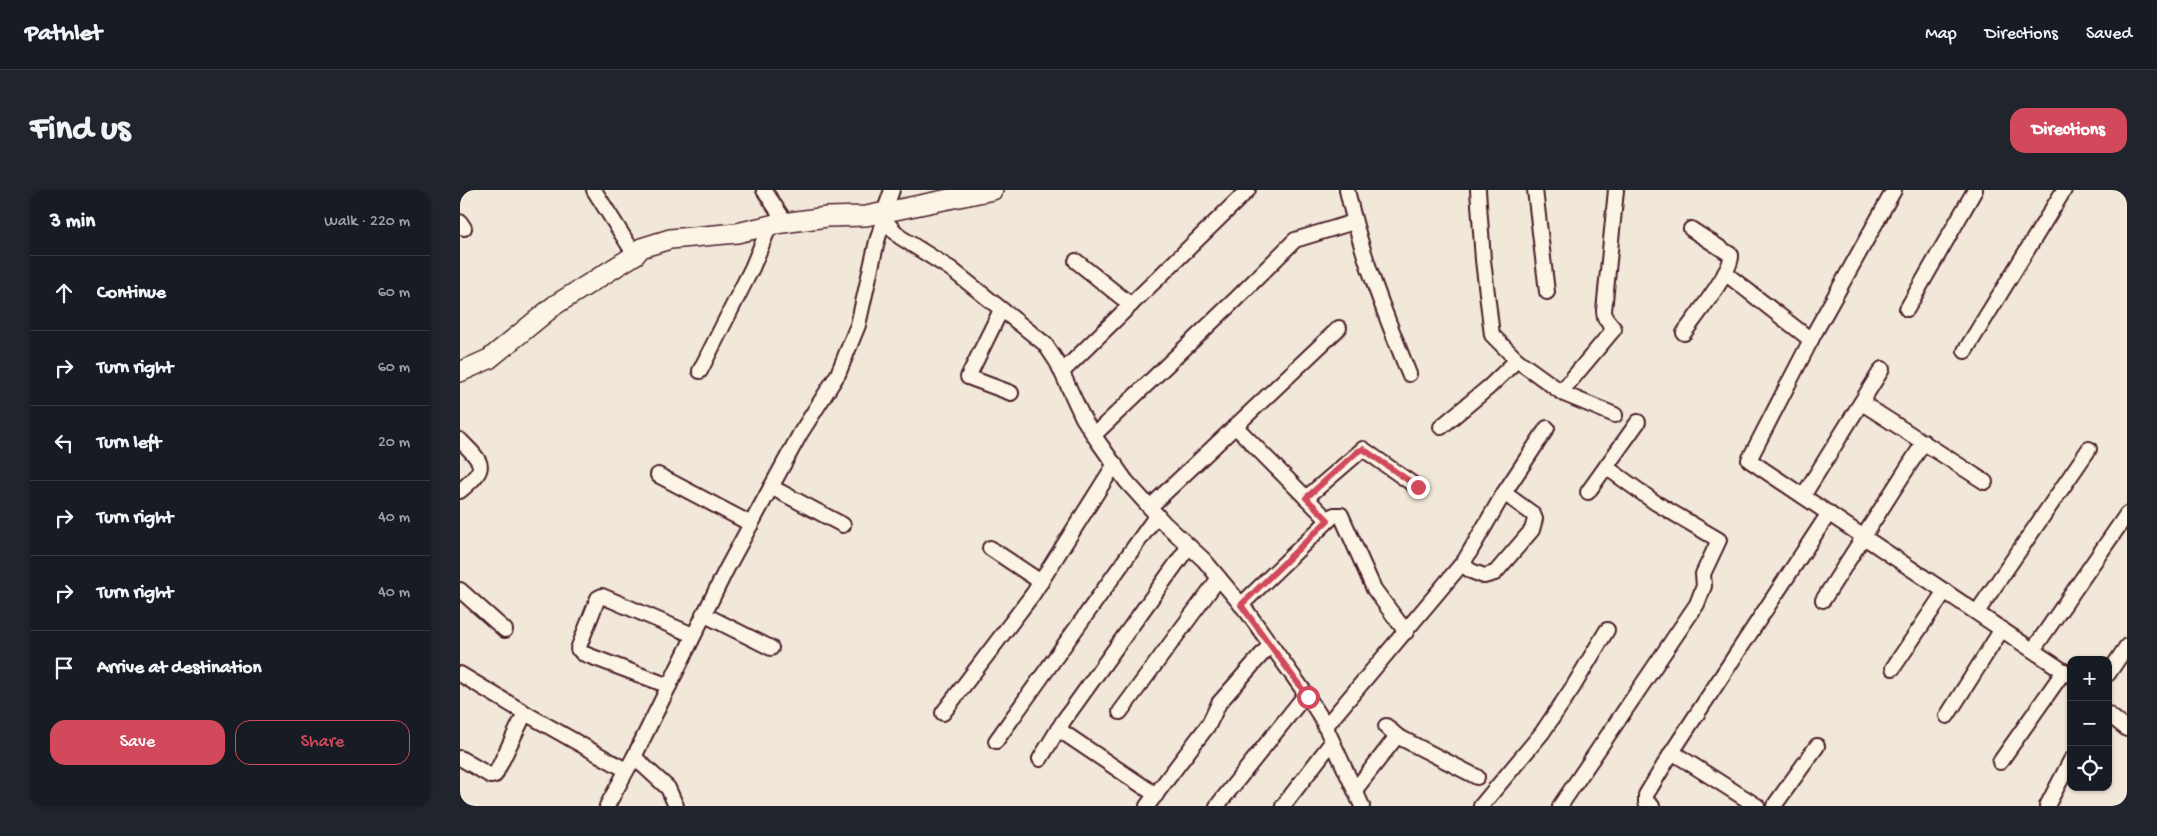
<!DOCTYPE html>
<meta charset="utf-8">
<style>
:root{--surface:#171b24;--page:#20242c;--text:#f1f3f6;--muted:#9ea1a6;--line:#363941;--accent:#d1495b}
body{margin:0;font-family:"Gochi Hand",sans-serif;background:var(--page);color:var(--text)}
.controls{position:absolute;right:15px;bottom:15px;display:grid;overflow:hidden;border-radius:10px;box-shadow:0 1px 4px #0004}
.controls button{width:45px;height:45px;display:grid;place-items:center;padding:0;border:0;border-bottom:1px solid var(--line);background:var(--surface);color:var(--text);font:25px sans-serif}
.stop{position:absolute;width:15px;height:15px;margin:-11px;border:4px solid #d1495b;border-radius:50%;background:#fff}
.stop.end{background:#d1495b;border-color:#fff;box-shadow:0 1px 5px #0008}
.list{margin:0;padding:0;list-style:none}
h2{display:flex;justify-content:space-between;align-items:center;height:65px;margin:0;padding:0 20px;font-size:21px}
h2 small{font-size:16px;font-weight:400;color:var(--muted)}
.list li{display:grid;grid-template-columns:32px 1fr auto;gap:15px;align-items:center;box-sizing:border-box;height:75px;padding:0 20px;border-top:1px solid var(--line)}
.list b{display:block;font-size:19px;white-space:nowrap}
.list em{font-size:16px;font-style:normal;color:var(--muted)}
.actions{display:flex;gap:10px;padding:15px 20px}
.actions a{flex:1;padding:11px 0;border:1px solid var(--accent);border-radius:15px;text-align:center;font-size:18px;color:var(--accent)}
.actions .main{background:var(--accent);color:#fff}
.icon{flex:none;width:28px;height:28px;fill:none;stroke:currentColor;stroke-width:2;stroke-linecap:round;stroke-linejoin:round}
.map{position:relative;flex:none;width:1667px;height:616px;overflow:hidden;border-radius:15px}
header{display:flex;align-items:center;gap:30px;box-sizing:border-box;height:70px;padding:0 25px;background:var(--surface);border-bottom:1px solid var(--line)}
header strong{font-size:24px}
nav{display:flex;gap:28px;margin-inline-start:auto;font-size:18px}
.intro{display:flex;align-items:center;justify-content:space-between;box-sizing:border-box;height:120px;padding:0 30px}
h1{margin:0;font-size:35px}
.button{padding:12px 22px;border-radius:15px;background:var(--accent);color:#fff;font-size:18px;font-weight:700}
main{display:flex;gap:30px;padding:0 30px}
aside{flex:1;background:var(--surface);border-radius:15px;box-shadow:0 1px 4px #0004}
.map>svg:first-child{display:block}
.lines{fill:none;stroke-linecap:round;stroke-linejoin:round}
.street-casing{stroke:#4a1f2b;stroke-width:18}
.secondary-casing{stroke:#4a1f2b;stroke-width:22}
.street{stroke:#fcf5e5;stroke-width:14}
.secondary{stroke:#fcf5e5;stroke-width:19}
.route{stroke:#d1495b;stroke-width:6}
</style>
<header>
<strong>Pathlet</strong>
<nav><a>Map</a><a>Directions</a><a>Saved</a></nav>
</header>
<div class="intro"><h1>Find us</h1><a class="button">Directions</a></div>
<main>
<aside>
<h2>3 min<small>Walk · 220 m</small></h2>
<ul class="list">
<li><svg class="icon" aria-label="ahead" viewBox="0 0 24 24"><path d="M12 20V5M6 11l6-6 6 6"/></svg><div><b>Continue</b></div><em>60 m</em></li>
<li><svg class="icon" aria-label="right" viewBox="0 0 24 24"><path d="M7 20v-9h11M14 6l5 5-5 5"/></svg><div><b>Turn right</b></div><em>60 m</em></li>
<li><svg class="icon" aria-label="left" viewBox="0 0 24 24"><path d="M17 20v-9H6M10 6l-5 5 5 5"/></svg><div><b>Turn left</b></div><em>20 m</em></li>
<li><svg class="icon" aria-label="right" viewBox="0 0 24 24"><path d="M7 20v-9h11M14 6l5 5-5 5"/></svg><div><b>Turn right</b></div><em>40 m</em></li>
<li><svg class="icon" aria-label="right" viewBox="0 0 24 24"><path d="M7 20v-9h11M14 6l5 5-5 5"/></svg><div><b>Turn right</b></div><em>40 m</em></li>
<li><svg class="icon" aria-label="arrive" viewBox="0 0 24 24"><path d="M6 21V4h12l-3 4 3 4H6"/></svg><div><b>Arrive at destination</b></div></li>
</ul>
<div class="actions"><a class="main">Save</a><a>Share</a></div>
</aside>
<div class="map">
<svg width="1667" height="616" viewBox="0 0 1667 616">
<rect width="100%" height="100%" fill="#f1e8da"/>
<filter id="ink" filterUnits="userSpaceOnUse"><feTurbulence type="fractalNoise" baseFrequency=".02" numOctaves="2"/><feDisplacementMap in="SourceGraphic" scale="10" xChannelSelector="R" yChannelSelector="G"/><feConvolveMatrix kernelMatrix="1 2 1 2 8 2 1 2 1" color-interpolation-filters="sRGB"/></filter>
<g filter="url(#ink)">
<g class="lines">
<g class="street-casing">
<g id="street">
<path d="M134,0L175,65"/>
<path d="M304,0L326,33"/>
<path d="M887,0C901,64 925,124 949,184"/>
<path d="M1018,0L1023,70L1032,145L1057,170L1104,204L1155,225"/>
<path d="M1075,0L1087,102"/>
<path d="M1434,0L1355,142L1289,270L1611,486"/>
<path d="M425,20L432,0"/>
<path d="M418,23L440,47L491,79L585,154L597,172L623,228L637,250L666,291L704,333L744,370L788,423L846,504L862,529L902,616"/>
<path d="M0,32L4,38"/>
<path d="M616,71L671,115"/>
<path d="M1265,83L1351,150"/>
<path d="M1447,119L1515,0"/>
<path d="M541,120L508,187L551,203"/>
<path d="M1224,143C1234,129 1273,80 1271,65L1231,39"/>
<path d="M1505,161L1604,0"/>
<path d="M240,181L292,78L310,35"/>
<path d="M602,182L788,0"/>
<path d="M1101,202L1154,139L1145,128L1144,121L1156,0"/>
<path d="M1402,213L1525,292"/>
<path d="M775,236L868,330"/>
<path d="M981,237L1029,197L1057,170"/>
<path d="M634,245L777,108L835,50L894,32"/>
<path d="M0,250C25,275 28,277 0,301"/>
<path d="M198,285L291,334"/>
<path d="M311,297L383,335"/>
<path d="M1128,302L1178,232"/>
<path d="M1343,306L1422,179"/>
<path d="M846,308L903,259L957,297"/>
<path d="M690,317L879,138"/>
<path d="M530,358L581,392"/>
<path d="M1002,374L1011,381L1024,386L1035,383L1072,340L1075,329L1073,324L1044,303"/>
<path d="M0,400L45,440"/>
<path d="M1363,410L1464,252"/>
<path d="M781,415L874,325H881L914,399L946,442"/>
<path d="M1517,422L1629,259"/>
<path d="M243,424L311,458"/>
<path d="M118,459L138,408L142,406L233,445"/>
<path d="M1573,460L1667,324"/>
<path d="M122,463L209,496"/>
<path d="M1433,478L1485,401"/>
<path d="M0,484L65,523L166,580"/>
<path d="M1648,484L1667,456"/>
<path d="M660,522L759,388"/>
<path d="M483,523L573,404L655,274"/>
<path d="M1648,524L1667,539"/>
<path d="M1487,526L1542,439"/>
<path d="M926,536L937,546L1017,587"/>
<path d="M865,537L1005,370L1044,303L1087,238"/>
<path d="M598,539L696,605"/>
<path d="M536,551L697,325"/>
<path d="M1212,562L1297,616"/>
<path d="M174,567L208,598L216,616"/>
<path d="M0,568L31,586L35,585L65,523"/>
<path d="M580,569L604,530L729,356"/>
<path d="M1540,572L1604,481"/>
<path d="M895,600L937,546"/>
<path d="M147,616L174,567L266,380L340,244L378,184L398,135L417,51L424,29"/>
<path d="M687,616L749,534L759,513L810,455"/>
<path d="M757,616L846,504"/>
<path d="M823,616L872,552"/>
<path d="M1021,616L1082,543L1113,497L1147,440"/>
<path d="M1100,616L1237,414L1244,396L1243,384L1259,350L1196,313L1146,277"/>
<path d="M1192,616L1186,612V605L1212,562L1369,323"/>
<path d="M1314,616L1357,556"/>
<path d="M1587,616L1611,570"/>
</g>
</g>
<g class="secondary-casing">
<path id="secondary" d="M0,182L29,169L95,115L175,65L181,58L210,49L277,43L315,34L367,27L406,26L533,0"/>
</g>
<use href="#street" class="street"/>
<use href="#secondary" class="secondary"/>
</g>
</g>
<g class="lines" filter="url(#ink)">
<path class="route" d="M848,507L781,415L868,330L846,308L897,262L903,259L958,297"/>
</g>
</svg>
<div class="controls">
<button>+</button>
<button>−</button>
<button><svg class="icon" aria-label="locate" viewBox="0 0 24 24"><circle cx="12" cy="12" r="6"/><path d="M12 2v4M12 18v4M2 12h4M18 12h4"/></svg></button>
</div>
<div class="stop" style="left:848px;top:507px"></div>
<div class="stop end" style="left:958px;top:297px"></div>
</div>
</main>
